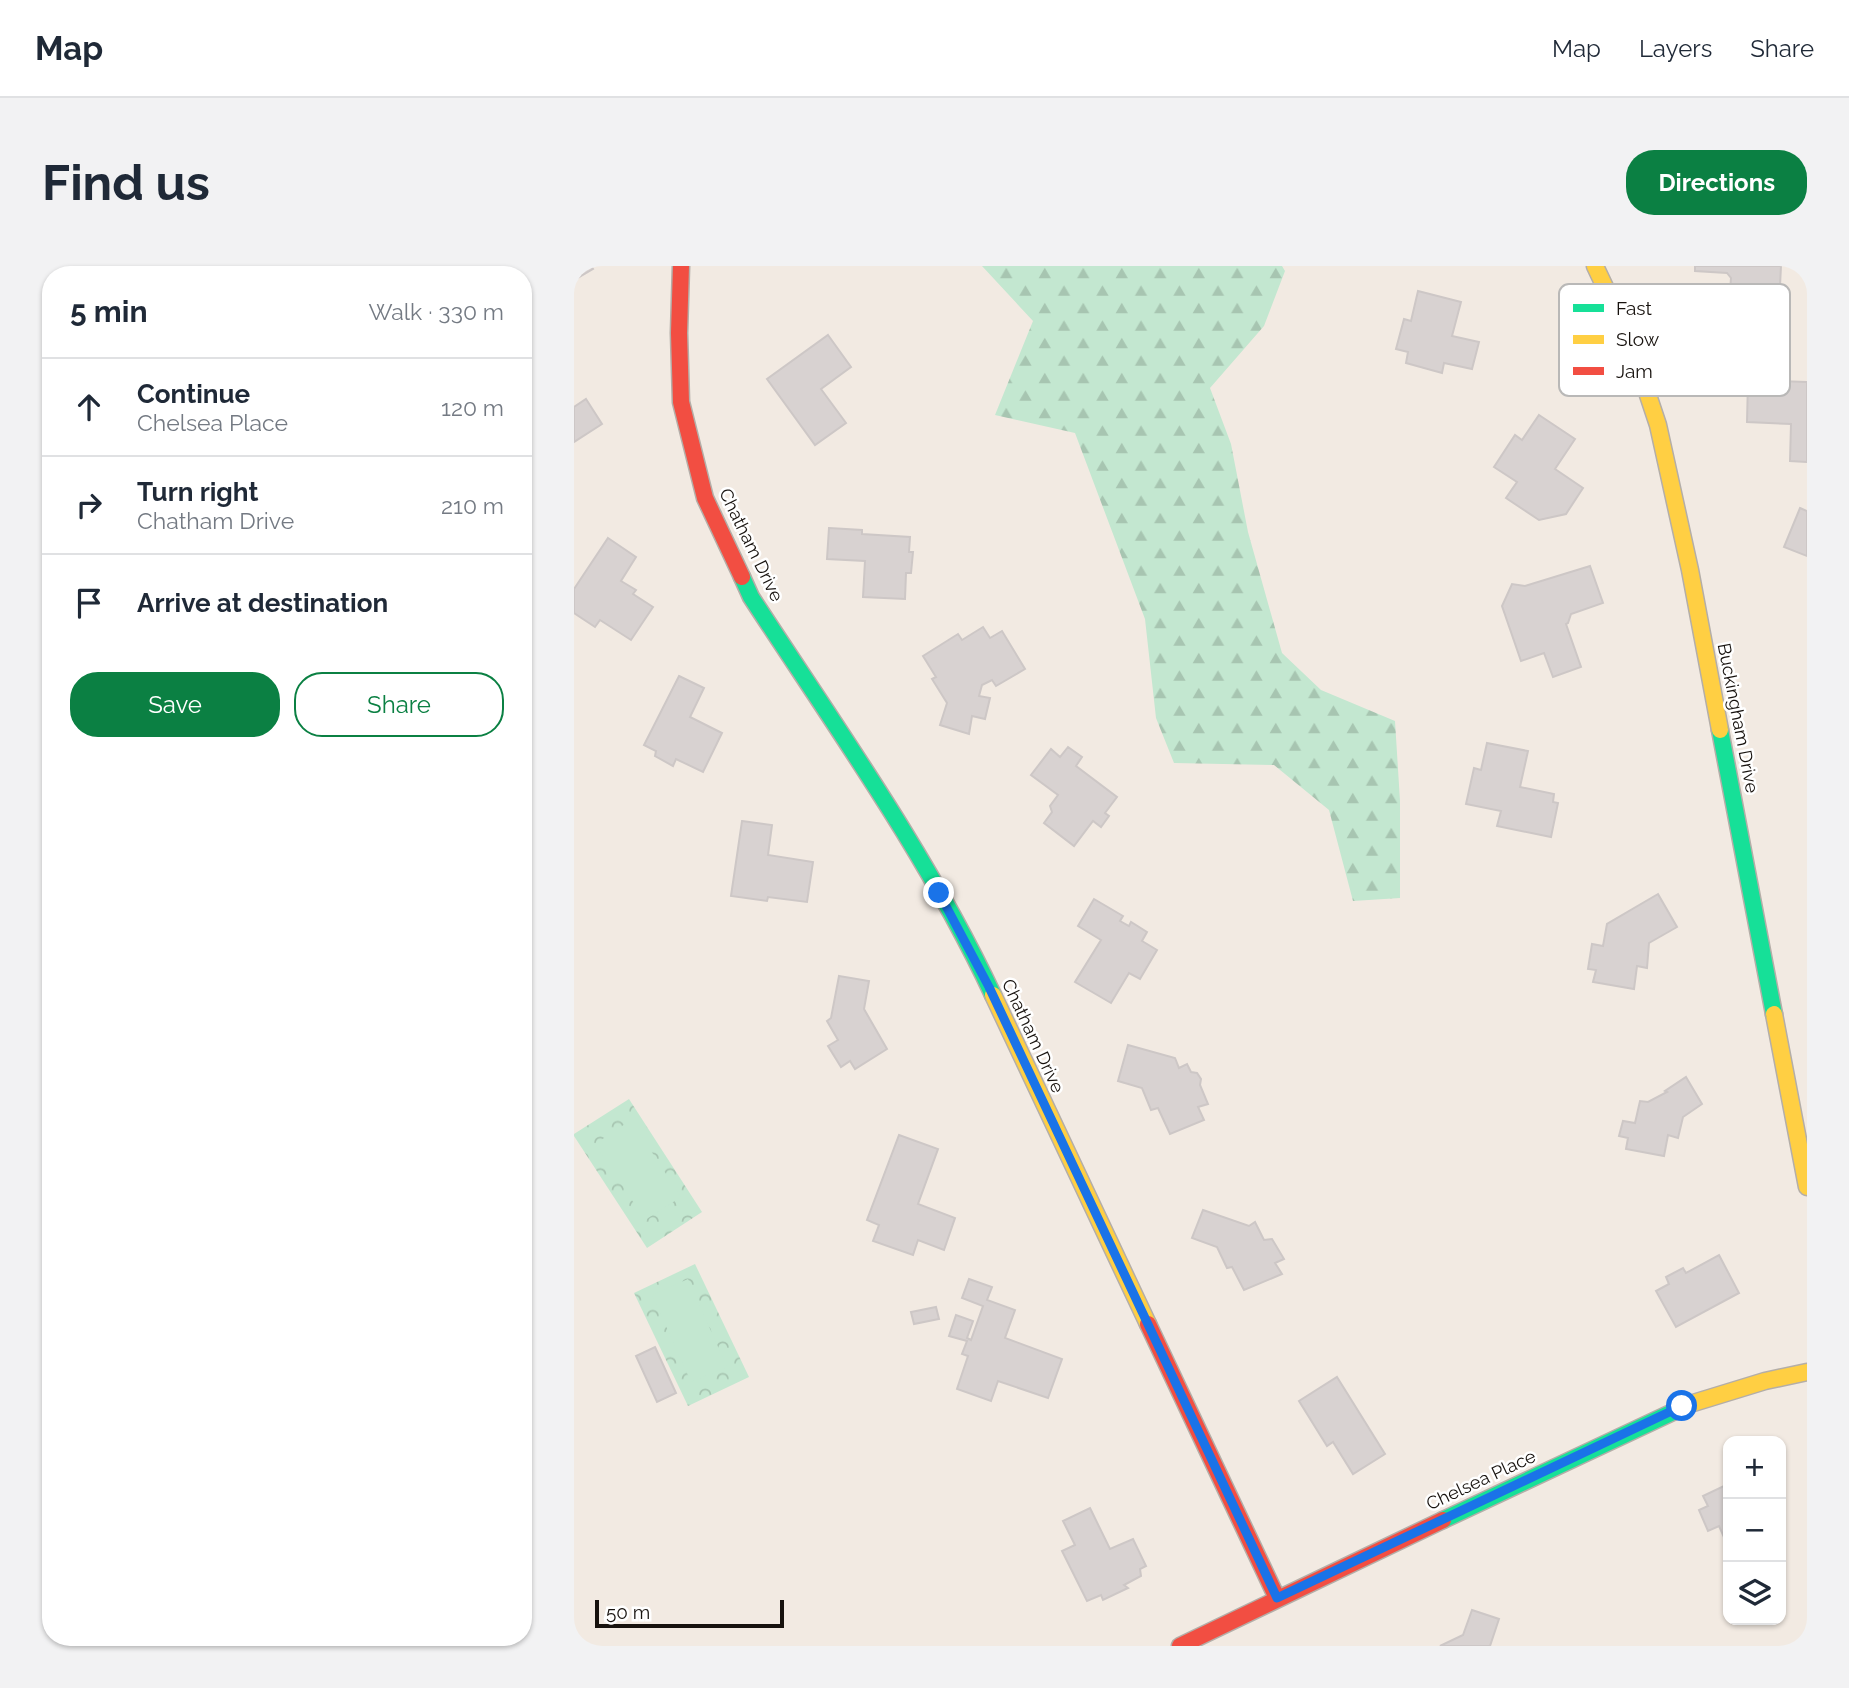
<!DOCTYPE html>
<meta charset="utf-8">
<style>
:root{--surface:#fff;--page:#f2f2f3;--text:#1f2937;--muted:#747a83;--line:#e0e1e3;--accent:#0b8043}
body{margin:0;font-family:Raleway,sans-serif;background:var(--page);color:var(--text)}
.controls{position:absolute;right:21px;bottom:21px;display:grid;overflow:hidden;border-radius:14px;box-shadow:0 2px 5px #0004}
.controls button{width:63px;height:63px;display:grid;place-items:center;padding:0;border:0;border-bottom:2px solid var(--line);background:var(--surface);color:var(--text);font:35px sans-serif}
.scale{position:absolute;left:21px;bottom:18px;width:189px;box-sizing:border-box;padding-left:7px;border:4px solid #17120e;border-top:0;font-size:19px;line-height:24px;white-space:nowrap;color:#17120e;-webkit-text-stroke:5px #fff;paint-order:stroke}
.stop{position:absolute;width:21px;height:21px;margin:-16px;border:5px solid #1a73e8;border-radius:50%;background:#fff}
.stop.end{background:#1a73e8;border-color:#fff;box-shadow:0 2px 7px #0008}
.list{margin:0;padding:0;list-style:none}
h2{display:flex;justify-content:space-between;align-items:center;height:91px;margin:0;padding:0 28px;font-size:30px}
h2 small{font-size:23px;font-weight:400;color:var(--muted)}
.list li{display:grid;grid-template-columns:46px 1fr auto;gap:21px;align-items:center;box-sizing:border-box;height:98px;padding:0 28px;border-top:2px solid var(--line)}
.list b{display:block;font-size:26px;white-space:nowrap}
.list p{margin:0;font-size:23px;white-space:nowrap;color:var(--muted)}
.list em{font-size:23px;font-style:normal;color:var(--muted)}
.actions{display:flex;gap:14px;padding:21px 28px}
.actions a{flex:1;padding:16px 0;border:2px solid var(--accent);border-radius:28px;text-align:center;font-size:24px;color:var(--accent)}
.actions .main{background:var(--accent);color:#fff}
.icon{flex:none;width:38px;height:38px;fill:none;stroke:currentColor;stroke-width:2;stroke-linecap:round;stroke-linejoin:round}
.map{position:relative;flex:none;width:1233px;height:1380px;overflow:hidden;border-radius:28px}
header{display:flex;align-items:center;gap:42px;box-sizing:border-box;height:98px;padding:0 35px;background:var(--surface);border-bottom:2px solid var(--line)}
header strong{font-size:33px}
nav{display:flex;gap:38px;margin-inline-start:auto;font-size:24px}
.intro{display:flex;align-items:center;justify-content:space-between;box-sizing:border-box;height:168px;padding:0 42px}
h1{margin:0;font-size:49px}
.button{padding:18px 32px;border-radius:28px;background:var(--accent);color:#fff;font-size:24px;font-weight:700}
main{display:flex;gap:42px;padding:0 42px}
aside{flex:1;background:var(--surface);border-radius:28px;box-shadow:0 2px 5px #0004}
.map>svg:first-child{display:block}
.forest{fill:url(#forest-firs)}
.park{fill:url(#park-crowns)}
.garden{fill:#c3e7d0}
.building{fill:#d8d2d1;stroke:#cdc7c6;stroke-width:2}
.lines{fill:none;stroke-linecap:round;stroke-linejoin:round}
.fast-casing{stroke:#b4aea8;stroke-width:19}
.slow-casing{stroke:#b4aea8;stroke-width:19}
.jam-casing{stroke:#b4aea8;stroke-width:19}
.fast{stroke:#16e098;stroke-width:16}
.slow{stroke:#ffcf43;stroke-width:16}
.jam{stroke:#f24e42;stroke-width:16}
.route{stroke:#1a73e8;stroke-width:9}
.labels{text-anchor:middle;stroke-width:5;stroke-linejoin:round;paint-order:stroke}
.street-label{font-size:18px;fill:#17120e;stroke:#fff}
.key{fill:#fff;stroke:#b9b8b7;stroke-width:2}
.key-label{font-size:19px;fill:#17120e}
</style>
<header>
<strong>Map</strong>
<nav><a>Map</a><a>Layers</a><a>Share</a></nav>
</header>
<div class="intro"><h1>Find us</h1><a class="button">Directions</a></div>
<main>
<aside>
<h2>5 min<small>Walk · 330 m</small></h2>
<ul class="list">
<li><svg class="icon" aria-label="ahead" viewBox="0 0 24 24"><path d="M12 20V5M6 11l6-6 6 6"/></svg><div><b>Continue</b><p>Chelsea Place</p></div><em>120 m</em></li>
<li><svg class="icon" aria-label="right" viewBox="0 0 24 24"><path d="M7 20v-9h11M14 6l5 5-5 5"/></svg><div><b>Turn right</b><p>Chatham Drive</p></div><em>210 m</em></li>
<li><svg class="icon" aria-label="arrive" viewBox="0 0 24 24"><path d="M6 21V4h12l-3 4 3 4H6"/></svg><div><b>Arrive at destination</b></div></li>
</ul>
<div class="actions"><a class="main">Save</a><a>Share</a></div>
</aside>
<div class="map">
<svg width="1233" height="1380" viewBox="0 0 1233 1380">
<defs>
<pattern id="forest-firs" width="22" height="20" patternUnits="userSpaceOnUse" patternTransform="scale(1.75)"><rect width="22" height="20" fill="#c3e7d0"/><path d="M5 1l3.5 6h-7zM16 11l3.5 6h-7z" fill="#a7c5b1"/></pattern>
<pattern id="park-crowns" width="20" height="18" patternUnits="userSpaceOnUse" patternTransform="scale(1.75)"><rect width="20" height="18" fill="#c3e7d0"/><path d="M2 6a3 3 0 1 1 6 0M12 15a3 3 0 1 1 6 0" fill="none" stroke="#a7c5b1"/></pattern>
</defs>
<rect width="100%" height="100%" fill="#f2eae2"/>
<path class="forest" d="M408,0H708L711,5L690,60L636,122L657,178L674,266L708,387L747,424L821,455L826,535V632L779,635L755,544L700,499L600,497L582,452L571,353L501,167L421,149L459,55Z"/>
<g class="park">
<path d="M55,833L128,946L73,982L0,870V868Z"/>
<path d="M121,998L175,1111L114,1140L60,1027Z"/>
</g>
<g class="garden">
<path d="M57,854L107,931L71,954L21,878Z"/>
<path d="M114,1013L153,1101L117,1116L78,1029Z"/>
</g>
<g class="building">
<path d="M0,0H17L19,3L0,14Z"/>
<path d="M1121,0H1207L1206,20L1197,19L1194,56L1154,53L1157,12L1153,7L1121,5Z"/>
<path d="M844,25L887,36L878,70L905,76L898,103L870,97L868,107L832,97L834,86L822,83L830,53L837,55Z"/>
<path d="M254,69L277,101L247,123L272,157L241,179L193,113Z"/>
<path d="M1174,114L1233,116V196L1216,195L1217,158L1173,156Z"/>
<path d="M12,133L28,158L0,176V141Z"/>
<path d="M965,149L1001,173L981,203L1009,222L992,248L965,254L932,232L943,216L920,201L941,169L948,174Z"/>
<path d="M1226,242L1233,245V290L1210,281Z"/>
<path d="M255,262L288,264V268L336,271L335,286H339L337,307H332L331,333L289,331L291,295L253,293Z"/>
<path d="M34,272L62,291L47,315L62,324L59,328L79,341L57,374L26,354L21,361L0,347V323Z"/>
<path d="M1016,300L1029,337L997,348L994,357L992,358L1007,401L979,411L970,387L947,395L928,340L938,318L951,320Z"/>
<path d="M409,361L416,372L428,365L451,403L422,420L418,414L408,419L405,430L416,432L411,453L398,450L395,468L366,459L373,437L358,413L362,411L349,390L384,368L388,374Z"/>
<path d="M105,410L130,422L116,451L148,467L129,506L102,493L99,500L81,490L82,485L70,479Z"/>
<path d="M913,477L954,485L946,521L980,528L979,536L984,537L977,571L923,560L927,545L892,538L900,502L907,504Z"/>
<path d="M494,481L508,491L502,500L543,531L531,547L535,550L527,561L519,555L500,580L470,557L478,546L476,540L484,529L457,509L477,483L486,491Z"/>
<path d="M168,555L198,559L194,589L239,596L233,636L194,631L193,635L157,630Z"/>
<path d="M1084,628L1103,661L1075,677L1073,702L1063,700L1060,723L1019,716L1022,704L1014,703L1018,678L1029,680L1033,658Z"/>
<path d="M520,633L549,650L546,655L555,660L557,656L573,666L568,675L583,684L566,713L555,707L537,737L501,716L527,674L504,660Z"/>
<path d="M265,710L295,715L290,743L313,783L281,803L276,795L267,801L254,780L264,774L253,755L257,752Z"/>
<path d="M554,779L601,792L605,802L613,798L617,806L623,807L627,813L626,819L634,838L624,841L630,854L596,868L584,842L577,844L568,822L544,815Z"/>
<path d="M1112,811L1128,838L1109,851L1104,872L1094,869L1090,890L1052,883L1054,872L1045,870L1049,855L1061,857L1066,835L1074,836L1093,826L1091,825Z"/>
<path d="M325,869L364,883L344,938L381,952L370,984L344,974L339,989L299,975L305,959L293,954Z"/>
<path d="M629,944L675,960L681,956L690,974L698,973L710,993L701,997L708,1008L670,1024L658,1001L653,1002L643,981L618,972Z"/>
<path d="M1145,989L1165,1027L1102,1061L1082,1025L1095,1018L1092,1011L1109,1002L1112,1007Z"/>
<path d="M395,1013L418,1021L413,1034L441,1044L431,1072L488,1093L474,1132L424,1115L417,1135L383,1123L394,1090L388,1088L393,1075L375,1070L382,1049L399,1055L393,1072L397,1074L409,1040L388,1032Z"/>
<path d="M362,1041L365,1053L340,1058L337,1046Z"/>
<path d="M81,1081L102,1127L83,1136L62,1090Z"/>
<path d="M763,1111L811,1188L779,1208L759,1176L753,1180L725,1135Z"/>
<path d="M1154,1218V1280L1145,1260L1134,1265L1125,1244L1134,1240L1129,1230Z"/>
<path d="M516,1242L536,1283L559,1273L572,1300L566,1303L567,1310L550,1319L554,1322L529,1334L527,1329L513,1335L488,1285L501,1279L489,1255Z"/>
<path d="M898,1344L925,1353L916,1380H866L889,1369Z"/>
</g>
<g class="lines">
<g class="fast-casing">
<g id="fast">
<path d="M168,311L177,331C261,460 353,588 419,729"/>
<path d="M1146,464L1200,748"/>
<path d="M869,1254L1116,1138"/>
</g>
</g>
<g class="slow-casing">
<g id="slow">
<path d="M1021,0L1055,72L1084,159L1116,304L1146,464"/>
<path d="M419,729L574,1058"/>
<path d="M1200,748L1233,921"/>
<path d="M1116,1138L1191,1115L1233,1106"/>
</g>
</g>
<g class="jam-casing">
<g id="jam">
<path d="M107,0L105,67L107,136L131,232L168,311"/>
<path d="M574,1058L703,1332"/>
<path d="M606,1380L869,1254"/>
</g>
</g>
<use href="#fast" class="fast"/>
<use href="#slow" class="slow"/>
<use href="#jam" class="jam"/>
</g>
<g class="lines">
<path class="route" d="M365,627L415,721L703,1332L1108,1140"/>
</g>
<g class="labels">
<g class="street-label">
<text transform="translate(177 279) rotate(64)" y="6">Chatham Drive</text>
<text transform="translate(1164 452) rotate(79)" y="6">Buckingham Drive</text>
<text transform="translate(459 770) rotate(65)" y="6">Chatham Drive</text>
<text transform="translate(907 1214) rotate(-25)" y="6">Chelsea Place</text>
</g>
</g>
<rect x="985" y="18" width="231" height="112" rx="10" class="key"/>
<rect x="999" y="38" width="31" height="8" fill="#16e098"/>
<rect x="999" y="69" width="31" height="9" fill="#ffcf43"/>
<rect x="999" y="101" width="31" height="8" fill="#f24e42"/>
<g class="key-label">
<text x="1042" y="49">Fast</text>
<text x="1042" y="80">Slow</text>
<text x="1042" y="112">Jam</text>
</g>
</svg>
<div class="controls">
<button>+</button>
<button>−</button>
<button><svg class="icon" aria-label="layers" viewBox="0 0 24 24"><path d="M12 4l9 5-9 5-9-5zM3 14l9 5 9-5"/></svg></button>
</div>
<div class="scale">50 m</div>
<div class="stop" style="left:1108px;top:1140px"></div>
<div class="stop end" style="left:365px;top:627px"></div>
</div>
</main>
